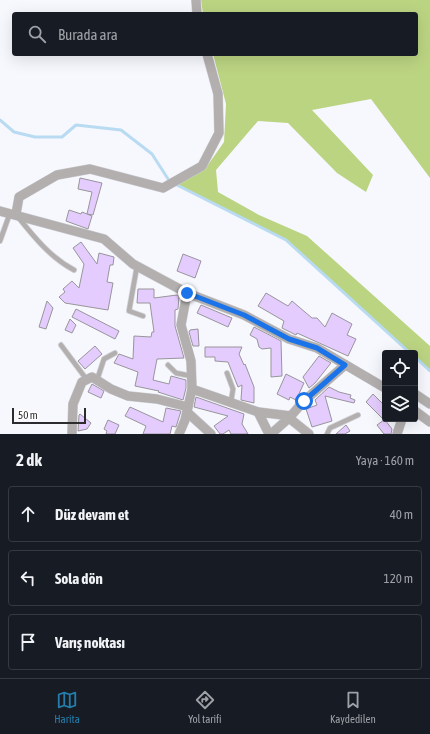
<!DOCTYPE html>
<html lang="tr">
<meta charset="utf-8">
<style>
:root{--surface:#171b24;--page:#242831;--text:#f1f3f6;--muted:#9ea1a6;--line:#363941;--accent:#247dab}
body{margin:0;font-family:"Asap Condensed",sans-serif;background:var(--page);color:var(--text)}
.controls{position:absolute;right:12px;bottom:12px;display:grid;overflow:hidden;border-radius:4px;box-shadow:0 4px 16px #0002}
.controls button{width:36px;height:36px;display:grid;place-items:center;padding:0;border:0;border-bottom:1px solid var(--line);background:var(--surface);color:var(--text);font:20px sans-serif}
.scale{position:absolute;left:12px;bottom:10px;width:74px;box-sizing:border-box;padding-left:4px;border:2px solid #2c2c2f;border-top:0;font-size:11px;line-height:14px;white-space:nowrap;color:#2c2c2f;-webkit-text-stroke:3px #fff;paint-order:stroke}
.stop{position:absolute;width:12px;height:12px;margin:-9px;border:3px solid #1a73e8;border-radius:50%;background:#fff}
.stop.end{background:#1a73e8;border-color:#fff;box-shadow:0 1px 4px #0008}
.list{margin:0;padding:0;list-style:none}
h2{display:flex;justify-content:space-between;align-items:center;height:52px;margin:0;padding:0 16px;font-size:17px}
h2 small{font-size:13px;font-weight:400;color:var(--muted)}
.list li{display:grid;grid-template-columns:26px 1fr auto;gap:12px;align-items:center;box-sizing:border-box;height:56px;margin:0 8px 8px;padding:0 8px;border:1px solid var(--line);border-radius:4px}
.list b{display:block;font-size:15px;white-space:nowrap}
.list em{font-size:13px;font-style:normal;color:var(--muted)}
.icon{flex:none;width:22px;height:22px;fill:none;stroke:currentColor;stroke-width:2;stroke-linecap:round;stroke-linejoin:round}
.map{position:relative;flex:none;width:430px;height:434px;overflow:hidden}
.search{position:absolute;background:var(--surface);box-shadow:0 4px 16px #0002;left:12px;right:12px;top:12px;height:44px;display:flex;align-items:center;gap:10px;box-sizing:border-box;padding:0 14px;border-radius:4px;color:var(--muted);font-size:15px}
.sheet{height:244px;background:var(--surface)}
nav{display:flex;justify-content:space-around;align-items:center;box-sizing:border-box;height:56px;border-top:1px solid var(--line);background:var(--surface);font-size:11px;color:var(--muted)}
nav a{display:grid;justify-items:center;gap:2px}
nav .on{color:var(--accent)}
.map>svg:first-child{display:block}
.green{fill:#bbd482}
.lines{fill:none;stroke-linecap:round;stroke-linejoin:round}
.stream{stroke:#b9dbf2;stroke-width:3}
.building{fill:#e5ccfe;stroke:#98959b}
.lane-casing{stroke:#d2d2d9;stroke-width:6}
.street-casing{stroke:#d2d2d9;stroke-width:10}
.lane{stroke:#b2afae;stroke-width:4.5}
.street{stroke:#b2afae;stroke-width:9}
.route{stroke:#1a73e8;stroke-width:5}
</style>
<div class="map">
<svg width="430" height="434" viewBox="0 0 430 434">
<rect width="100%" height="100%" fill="#f7f7fe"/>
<path class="green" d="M201,0H430V178L371,99L312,110L373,175L366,192L337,173L288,123L258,121L216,170L218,192L259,215L307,236L430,346V371L415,357V353H410L286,240L177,185L205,169L224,142L226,104L213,54H416V14H203Z"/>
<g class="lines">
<g class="stream">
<path d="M0,120L14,132L35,137H62L76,125L121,130L152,154L170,182"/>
<path d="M175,184L286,240L410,353"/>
<path d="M415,357L430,371"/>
</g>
</g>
<g class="building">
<path d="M80,178L102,183L93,215L87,214L92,192L78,189Z"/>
<path d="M69,210L81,214L82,212L92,216L88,229L66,221Z"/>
<path d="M81,242L97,264L99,253L114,257L113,265H110L107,282L113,283L108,310L65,303L59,297L65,292L63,289L72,281L79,288L84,264L73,248Z"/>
<path d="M183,254L201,261L195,278L177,271Z"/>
<path d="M138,289H154V298L177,295L179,296L178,309L175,310V326L184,358L157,359L153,380L169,384L171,376L186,380V388L183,400L158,392L159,391L135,386L138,372L114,363L119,354L133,359L134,336L151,337L152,332H154L150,303H137Z"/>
<path d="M266,293L288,306L292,301L312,318H317L325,327L332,313L352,324L347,335L356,339L348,356L297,333L296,335L282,328L284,321L258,306Z"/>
<path d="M47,301L53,308L46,329L39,327Z"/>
<path d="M201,305L232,318L228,327L197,313Z"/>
<path d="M76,309L119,331L115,339L72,317Z"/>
<path d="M70,319L76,325L72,333L65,330Z"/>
<path d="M254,327L281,341L282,376L271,377V348L262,349L259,347L257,339L250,335Z"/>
<path d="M198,329L199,346H193L189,332L190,330Z"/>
<path d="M95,346L102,354L85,369L78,361Z"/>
<path d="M205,347H242L239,354L244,365L245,364L254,387V403L241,400L242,385L238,387L228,362L215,361V357H205Z"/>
<path d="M319,356L331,363L315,383L309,388L303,377Z"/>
<path d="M286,374L304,383L296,400L290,397L289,400L277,394Z"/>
<path d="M92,384L104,391L101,398L88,392Z"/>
<path d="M329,387L339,392L351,395L350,398L355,400L354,403L325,396L332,421L312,427L306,409L317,405L315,400Z"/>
<path d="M373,394L385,406V420L392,429L391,434H384L377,425L384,420L366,402Z"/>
<path d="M196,397L244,414L242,424L248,434H231L229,430L223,434H220L214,426L228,416L194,407Z"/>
<path d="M130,407L163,422L166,408L181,411L176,427L172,426L170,434H143L146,426L125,416Z"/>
<path d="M80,414L91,423L87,429L78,431L79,415Z"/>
<path d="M108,420L119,425L115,434H106L107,431L104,429Z"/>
<path d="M346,425L350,431L345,434H336Z"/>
</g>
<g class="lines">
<g class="lane-casing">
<g id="lane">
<path d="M18,217C34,237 51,258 74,270"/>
<path d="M0,241L10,213"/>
<path d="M137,266L129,311L143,316"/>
<path d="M61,345L87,380"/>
<path d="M168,365L176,373L191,376"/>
<path d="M227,373L233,389L231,402"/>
<path d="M97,380L104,359L115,353"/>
<path d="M327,434L330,428L358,415"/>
</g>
</g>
<g class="street-casing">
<g id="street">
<path d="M196,0L197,14"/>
<path d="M0,211L104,239L133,264L159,278L187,293L244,315L289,339L317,348L385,388"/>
<path d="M16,214L19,197L57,175L90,169L163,188L202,166L219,133L218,94L207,54"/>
<path d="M192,389L258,412"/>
<path d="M415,394L430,404"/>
<path d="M415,411L430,422"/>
<path d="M187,412L211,434"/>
<path d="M289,418L309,434"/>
<path d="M72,434L73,404L82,382L92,377L111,389L128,396L157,399L188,407"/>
<path d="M179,434L185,420L192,389L191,361L181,325L187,293"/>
<path d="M269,434L258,412L291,416"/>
<path d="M271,434L289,418L304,401L345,365"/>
<path d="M397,434L402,419"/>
</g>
</g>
<use href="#lane" class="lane"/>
<use href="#street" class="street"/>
</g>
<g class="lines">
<path class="route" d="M187,293L244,315L289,339L317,348L345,365L304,401"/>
</g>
</svg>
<div class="controls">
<button><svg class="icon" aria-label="locate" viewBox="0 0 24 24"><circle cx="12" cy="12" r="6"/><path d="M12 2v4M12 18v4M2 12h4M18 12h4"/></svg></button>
<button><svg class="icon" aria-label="layers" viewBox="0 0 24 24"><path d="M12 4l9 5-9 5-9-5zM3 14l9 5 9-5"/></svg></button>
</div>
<div class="scale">50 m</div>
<div class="stop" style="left:304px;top:401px"></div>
<div class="stop end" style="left:187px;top:293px"></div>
<div class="search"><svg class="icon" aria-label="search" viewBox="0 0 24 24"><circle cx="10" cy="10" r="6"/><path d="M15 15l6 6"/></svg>Burada ara</div>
</div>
<section class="sheet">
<h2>2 dk<small>Yaya · 160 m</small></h2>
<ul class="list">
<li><svg class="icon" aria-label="ahead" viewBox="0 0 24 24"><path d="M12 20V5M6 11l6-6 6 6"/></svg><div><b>Düz devam et</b></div><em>40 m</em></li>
<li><svg class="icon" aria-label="left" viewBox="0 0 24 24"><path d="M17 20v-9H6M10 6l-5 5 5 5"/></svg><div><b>Sola dön</b></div><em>120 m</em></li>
<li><svg class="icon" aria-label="arrive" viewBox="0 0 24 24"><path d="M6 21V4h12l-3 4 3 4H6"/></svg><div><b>Varış noktası</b></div></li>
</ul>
</section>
<nav>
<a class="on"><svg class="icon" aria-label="map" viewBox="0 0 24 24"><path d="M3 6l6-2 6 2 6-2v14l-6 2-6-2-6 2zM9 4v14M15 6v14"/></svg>Harita</a>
<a><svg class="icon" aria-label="directions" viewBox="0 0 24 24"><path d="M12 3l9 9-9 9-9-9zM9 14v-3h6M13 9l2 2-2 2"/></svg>Yol tarifi</a>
<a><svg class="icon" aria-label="saved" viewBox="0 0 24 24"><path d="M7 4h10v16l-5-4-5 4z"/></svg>Kaydedilen</a>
</nav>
